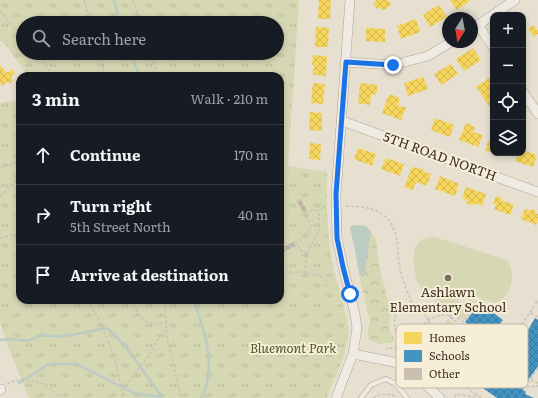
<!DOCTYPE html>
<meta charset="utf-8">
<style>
:root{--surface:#171b24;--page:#20242c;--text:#f1f3f6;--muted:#9ea1a6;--line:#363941}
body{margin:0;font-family:Literata,serif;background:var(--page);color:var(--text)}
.controls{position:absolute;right:12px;top:12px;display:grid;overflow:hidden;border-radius:8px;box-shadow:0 2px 6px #0003}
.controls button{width:36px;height:36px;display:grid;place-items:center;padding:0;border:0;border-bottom:1px solid var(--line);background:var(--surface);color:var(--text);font:20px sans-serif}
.compass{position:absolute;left:442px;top:12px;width:36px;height:36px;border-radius:50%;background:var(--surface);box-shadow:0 2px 6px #0003;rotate:191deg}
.stop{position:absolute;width:12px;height:12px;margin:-9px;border:3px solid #1a73e8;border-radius:50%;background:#fff}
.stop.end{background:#1a73e8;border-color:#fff;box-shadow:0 1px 4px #0008}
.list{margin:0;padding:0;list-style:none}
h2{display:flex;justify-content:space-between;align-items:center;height:52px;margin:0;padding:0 16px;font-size:17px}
h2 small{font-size:13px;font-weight:400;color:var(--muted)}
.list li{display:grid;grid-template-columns:26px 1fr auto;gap:12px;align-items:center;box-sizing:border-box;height:60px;padding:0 16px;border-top:1px solid var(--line)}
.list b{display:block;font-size:15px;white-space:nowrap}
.list p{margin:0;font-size:13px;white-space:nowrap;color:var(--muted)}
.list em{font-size:13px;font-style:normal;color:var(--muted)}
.icon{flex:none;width:22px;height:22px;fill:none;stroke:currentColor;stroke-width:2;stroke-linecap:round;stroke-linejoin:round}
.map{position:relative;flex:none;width:538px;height:398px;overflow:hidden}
.search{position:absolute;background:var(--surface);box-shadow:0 2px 6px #0003;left:16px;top:16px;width:268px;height:44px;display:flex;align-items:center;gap:10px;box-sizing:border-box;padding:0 14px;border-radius:22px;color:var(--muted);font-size:15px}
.panel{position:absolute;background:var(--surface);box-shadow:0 2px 6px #0003;left:16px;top:72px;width:268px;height:232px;border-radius:12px}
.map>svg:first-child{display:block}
.grass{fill:#d6d7b3}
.forest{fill:url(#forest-crowns)}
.park{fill:url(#park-tufts);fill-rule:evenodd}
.water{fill:#bcccc2}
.homes{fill:url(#homes-cross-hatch)}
.schools{fill:url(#schools-cross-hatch)}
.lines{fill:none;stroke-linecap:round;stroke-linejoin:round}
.stream{stroke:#bcccc2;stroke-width:2.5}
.building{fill:url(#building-cross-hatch)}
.lane-casing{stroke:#ada599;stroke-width:5.5}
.street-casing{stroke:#ada599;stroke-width:10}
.path{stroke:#c8c2b9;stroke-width:1.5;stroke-dasharray:3 2;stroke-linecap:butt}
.lane{stroke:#efebe3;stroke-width:4.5}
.street{stroke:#efebe3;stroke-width:9}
.route{stroke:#1a73e8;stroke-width:5}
.poi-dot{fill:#786c5e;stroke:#f7eed8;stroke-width:1.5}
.labels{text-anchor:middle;stroke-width:4;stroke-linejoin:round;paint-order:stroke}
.street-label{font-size:13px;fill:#3d2e20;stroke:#f7eed8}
.poi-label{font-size:13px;fill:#3d2e20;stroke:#f7eed8}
.park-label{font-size:13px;font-style:italic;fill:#4d5a26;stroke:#f7eed8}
.key{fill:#f7eed8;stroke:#bfb4a1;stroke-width:1}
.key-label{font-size:11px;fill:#3d2e20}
</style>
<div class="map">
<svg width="538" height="398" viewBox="0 0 538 398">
<defs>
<pattern id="forest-crowns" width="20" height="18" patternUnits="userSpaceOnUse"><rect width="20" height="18" fill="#d6d7b3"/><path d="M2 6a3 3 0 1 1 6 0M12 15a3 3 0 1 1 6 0" fill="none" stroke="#b9b99a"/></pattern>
<pattern id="park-tufts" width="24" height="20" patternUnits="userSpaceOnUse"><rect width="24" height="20" fill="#d6d7b3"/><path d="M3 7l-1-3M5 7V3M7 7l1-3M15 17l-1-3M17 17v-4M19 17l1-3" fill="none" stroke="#b9b99a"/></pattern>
<pattern id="homes-cross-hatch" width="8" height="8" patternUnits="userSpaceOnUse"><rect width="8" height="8" fill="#f6d55c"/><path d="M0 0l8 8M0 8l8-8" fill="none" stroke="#d4b750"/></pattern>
<pattern id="schools-cross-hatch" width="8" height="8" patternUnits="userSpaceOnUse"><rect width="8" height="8" fill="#4393c3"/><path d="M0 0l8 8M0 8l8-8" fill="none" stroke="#39789e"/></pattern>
<pattern id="building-cross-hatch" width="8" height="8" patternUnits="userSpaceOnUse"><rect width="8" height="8" fill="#cbbfb2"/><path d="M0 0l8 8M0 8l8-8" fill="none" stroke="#afa499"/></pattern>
</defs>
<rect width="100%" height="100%" fill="#e7e0d1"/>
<g class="grass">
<path d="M429,237H435L506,260C518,272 511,299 494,303C480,300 467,291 453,288C446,286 439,290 432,291C415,293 413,266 414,254C415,245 419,240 429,237Z"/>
<path d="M471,300L478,301L463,320L453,312C459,305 463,302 471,300Z"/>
<path d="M448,319L490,353L485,359L443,326Z"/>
</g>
<path class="forest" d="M351,225L367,226L376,239L379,266L391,311L389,328L395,342L380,344L368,340V329L370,321L359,276Z"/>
<g class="park">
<path d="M0,0H299L288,166L327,172C326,202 327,231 332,261C336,280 342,298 346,317C355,340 335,376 327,398H29L9,349L0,322V103L20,100V300H280V76H28L5,44L0,40ZM23,23H277V53H23Z"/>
<path d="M454,291L458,294L459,302L456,306L451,307L447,312L434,302L441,292Z"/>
</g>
<path class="water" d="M357,225L365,226L371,232L364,276L360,275L350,227Z"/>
<g class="homes">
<path d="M319,0H331L330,19H318Z"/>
<path d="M375,0H388L391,5L383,11L380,7L377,9L373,3L376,1Z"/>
<path d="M450,0H471L457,10Z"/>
<path d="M439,5L447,17L430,27L423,15L436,6L437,7Z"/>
<path d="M416,19L420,32L401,39L397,26Z"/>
<path d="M534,25L538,31V34L534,37L528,29Z"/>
<path d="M316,27L329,28L328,47H315Z"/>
<path d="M366,28L385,29V42L366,41Z"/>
<path d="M473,48L481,60L464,71L456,59Z"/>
<path d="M313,55L327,56L326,76L313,75L314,65H312Z"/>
<path d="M451,64L458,74L441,85L434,74Z"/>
<path d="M0,65L7,73L12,69L15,73L11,77L13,81L10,84L8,81L2,86L0,83Z"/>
<path d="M423,77L428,89L408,96L404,83Z"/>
<path d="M489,78L493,83V109L492,110L476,87Z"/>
<path d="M313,83L325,84L323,104L311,103Z"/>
<path d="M360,83L377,85V92H376V95L371,94L370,105L358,103Z"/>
<path d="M389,94L400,98L398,105L406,108L401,120L382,113Z"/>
<path d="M310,112L322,113V131L309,130Z"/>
<path d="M435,118L454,125L450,137L431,130Z"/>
<path d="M466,123L475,127L473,132L483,135L478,147L459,140Z"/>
<path d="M490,138L493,139V153L485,150Z"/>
<path d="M310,143L321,144L320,160L309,159Z"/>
<path d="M358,148L376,154L372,166L354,159Z"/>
<path d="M523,150L537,155L533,167L515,161L518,153H523Z"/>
<path d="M386,158L404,164L400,176L381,169Z"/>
<path d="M412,167L423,169V171L431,174L427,186L416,182L413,190L404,187Z"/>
<path d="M440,176L459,184L455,196L435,189Z"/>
<path d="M466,187L486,194L482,206L475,203L474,206L466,203L467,200L462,198Z"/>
<path d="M496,196L502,198L501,200L514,205L510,215L494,209L496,205L493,204Z"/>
<path d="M525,209L531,211L532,209L536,211L535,213L538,214V219L536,225L521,219Z"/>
</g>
<g class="schools">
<path d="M480,303L503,320L487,340L465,322Z"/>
<path d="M535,318L538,320V366L522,389L526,392L525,394L534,398H497L470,379L430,347L435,340L433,339L443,326L485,359L481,365L493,373L524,328L528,330Z"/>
</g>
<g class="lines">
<g class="stream">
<path d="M114,0L120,23"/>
<path d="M131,53L139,76"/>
<path d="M194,300C203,329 213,353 207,383C205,389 205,393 201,398"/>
<path d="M0,340L12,339L27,341L42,335L61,337L107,328L126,347L159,393L161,398"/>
<path d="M19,383L49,364H76L134,393L161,397"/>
</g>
</g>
<g class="building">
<path d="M301,199L307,211L303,213L297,201Z"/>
<path d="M294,242L296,246L284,252L282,247Z"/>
</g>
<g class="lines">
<g class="lane-casing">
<path id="lane" d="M361,398L371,385L386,379L396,384L407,398"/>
</g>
<g class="street-casing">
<g id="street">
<path d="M478,25L493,47"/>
<path d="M472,29L515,0"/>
<path d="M346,62L393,65L428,56L451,42"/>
<path d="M523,92L538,114"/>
<path d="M342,121L538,192"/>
<path d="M353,354L394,362L411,371L440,398"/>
<path d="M0,390L1,389"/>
<path d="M336,398L353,354L357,328L355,314L343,267L337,238L336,194L350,0"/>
</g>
</g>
<g class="path">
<path d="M84,0L91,23"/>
<path d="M133,0L140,23"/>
<path d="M0,11L23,38"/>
<path d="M36,53L54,76"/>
<path d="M99,53L105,76"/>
<path d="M149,53L158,76"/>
<path d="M0,168C7,167 13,162 20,161"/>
<path d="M0,196L20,177"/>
<path d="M346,206C372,207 391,210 397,240C398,248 398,256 399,264C402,280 408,294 414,308C433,312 437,339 418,345C414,346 409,344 405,345C399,346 392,348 386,349"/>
<path d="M0,238L13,235L20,237"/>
<path d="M307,254L300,250L296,242L308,236L311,226L305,214L312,210L318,211"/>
<path d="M280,272C290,272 319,271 325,280C326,282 326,284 327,286"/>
<path d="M304,273L307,254L319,229V211L326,206"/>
<path d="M77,300H86"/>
<path d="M88,300C106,331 118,363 123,398"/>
<path d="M165,300L167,337L181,398"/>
<path d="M133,305C146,323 144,325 167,323"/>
<path d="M531,313L538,317"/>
<path d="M396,314C392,327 396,335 405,345"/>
<path d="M450,317L453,314L463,322L471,312L472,313"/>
<path d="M424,324C430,319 439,313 448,315L500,357"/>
<path d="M428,337L434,342"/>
<path d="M418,345L419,349L471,391L482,398"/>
<path d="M430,358L435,351"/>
<path d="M483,366L485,364L493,369L538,300"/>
<path d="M531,380L538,383"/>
<path d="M7,384L21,379L45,384L61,398"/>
<path d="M525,387L538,368"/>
<path d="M523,390L525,387L538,386"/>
<path d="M123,396L128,383L148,357L162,332L166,329"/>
<path d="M455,397L456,394L476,397L477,395"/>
<path d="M373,398C382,392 387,395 397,396"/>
</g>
<use href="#lane" class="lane"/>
<use href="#street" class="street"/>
</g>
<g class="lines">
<path class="route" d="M350,294L343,267L337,238L336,194L346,62L393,65"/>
</g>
<circle class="poi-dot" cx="448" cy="278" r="4"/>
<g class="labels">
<g class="street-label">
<text transform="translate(440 156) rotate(20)" y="5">5TH ROAD NORTH</text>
</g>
<g class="poi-label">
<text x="448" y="297">Ashlawn<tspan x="448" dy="15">Elementary School</tspan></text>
</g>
<g class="park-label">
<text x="293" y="353">Bluemont Park</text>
</g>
</g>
<rect x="396" y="324" width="132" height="64" rx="6" class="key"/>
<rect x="404" y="332" width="18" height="12" fill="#f6d55c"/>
<rect x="404" y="350" width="18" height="12" fill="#4393c3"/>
<rect x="404" y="368" width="18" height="12" fill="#cbbfb2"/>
<g class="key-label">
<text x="429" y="342">Homes</text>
<text x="429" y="360">Schools</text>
<text x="429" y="378">Other</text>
</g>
</svg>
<div class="controls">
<button>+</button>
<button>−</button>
<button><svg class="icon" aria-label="locate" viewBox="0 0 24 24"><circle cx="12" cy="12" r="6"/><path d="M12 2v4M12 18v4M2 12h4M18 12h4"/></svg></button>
<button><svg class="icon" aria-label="layers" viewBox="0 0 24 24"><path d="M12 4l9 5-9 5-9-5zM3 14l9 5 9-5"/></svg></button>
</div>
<svg class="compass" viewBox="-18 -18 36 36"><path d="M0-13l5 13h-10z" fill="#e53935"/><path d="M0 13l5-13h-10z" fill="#9ea1a6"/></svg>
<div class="stop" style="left:350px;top:294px"></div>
<div class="stop end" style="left:393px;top:65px"></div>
<div class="search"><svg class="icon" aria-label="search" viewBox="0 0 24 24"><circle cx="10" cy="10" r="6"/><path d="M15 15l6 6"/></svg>Search here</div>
<section class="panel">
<h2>3 min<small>Walk · 210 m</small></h2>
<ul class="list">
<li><svg class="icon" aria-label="ahead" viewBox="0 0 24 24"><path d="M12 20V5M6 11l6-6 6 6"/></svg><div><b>Continue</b></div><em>170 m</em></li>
<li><svg class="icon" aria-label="right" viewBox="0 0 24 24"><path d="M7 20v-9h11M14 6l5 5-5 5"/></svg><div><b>Turn right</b><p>5th Street North</p></div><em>40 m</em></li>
<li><svg class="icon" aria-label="arrive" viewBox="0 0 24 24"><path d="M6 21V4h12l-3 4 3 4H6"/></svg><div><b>Arrive at destination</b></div></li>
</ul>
</section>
</div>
